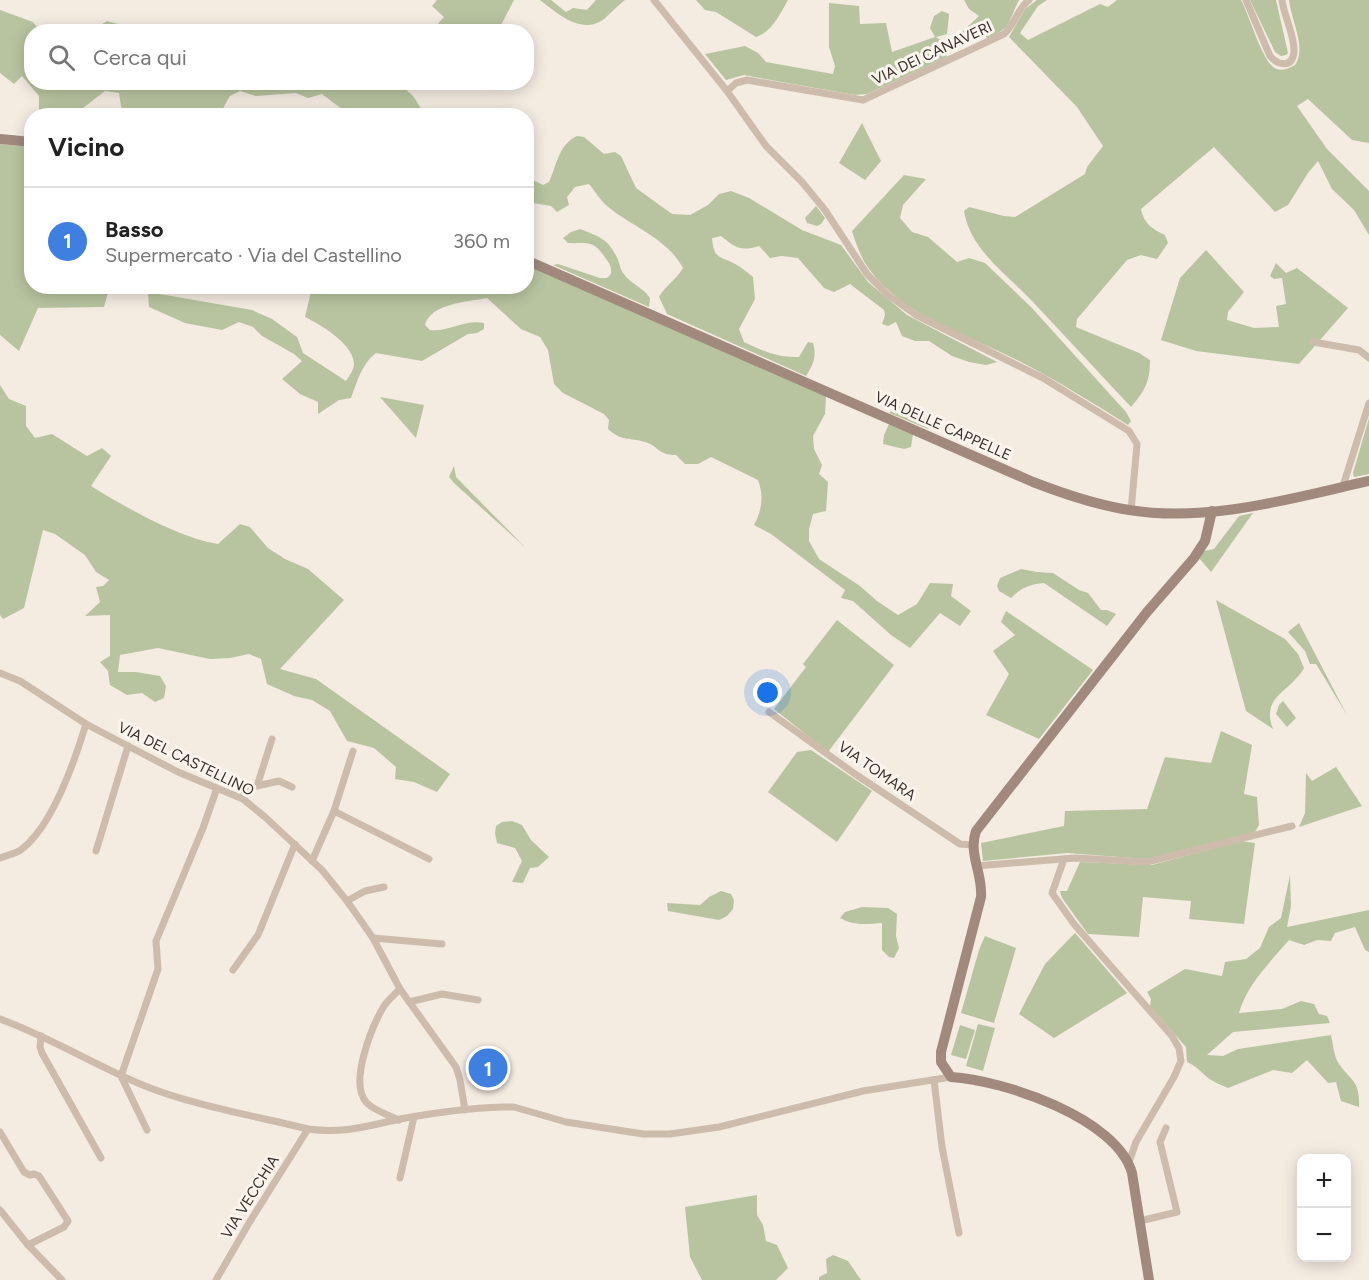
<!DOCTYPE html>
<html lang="it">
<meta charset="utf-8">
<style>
:root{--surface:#fff;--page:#f2f2f2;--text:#222;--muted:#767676;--line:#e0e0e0;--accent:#0f766e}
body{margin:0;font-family:Figtree,sans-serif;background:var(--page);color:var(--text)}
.controls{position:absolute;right:18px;bottom:18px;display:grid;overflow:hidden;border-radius:12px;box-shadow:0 3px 15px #0003}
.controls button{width:54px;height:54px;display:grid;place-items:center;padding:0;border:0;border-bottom:2px solid var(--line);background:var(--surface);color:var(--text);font:30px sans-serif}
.you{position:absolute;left:768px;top:693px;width:21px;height:21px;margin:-15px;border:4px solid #fff;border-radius:50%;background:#1a73e8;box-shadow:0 0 0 9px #1a73e833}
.badge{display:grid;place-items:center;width:39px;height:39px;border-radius:50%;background:var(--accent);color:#fff;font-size:20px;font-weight:700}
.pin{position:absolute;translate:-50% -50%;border:3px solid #fff;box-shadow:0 2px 6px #0006}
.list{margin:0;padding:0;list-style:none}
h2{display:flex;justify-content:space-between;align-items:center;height:78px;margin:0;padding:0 24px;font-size:26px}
h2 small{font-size:20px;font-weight:400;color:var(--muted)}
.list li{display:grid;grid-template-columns:39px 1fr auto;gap:18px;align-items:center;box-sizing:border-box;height:108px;padding:0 24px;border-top:2px solid var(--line)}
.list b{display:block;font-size:22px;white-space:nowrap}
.list p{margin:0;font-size:20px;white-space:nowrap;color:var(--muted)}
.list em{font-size:20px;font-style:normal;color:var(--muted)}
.icon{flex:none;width:33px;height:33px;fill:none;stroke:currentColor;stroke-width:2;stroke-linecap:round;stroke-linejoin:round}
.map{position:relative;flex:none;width:1369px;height:1280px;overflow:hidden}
.search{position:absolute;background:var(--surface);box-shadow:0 3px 15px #0003;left:24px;top:24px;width:510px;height:66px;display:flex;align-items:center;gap:15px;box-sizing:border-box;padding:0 21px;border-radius:24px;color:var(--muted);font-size:22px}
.panel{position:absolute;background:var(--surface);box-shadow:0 3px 15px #0003;left:24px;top:108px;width:510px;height:186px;border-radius:24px}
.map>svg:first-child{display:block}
.green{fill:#b8c4a0}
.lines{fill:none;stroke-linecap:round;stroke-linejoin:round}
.street{stroke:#cdbbac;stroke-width:7}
.secondary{stroke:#a18a7d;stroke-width:10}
.labels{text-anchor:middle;stroke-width:6;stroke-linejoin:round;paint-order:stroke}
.street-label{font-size:15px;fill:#3b302b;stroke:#fbf5ee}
</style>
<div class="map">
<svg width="1369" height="1280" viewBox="0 0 1369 1280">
<rect width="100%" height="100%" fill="#f4ebe1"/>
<g class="green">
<path d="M437,0H514L498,31H431L444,17L432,6Z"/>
<path d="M540,0H551L566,12L573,8L587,10L596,0H625C617,6 611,13 604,19C582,36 557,13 540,0Z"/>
<path d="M696,0H788C780,14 772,32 756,37L716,12L705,10Z"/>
<path d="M964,0H1019C1008,21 1013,26 989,38L962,32L979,16L969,9Z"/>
<path d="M1037,0H1047L1038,6L1020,33L1028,40L1100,4L1108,7L1117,0H1241C1249,15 1261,56 1272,66C1279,73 1288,69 1295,65C1307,48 1291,20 1289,0H1369V143L1352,140L1308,99L1297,106L1327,149L1369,191V235L1354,210L1332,189L1318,161L1308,173L1288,205L1275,212L1214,147L1141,209C1144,224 1152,229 1165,235L1168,243L1157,259L1141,255L1127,260L1077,319L1076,327L1139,353L1150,360C1150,381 1145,391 1131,407C1098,372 1066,337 1033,302C1008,275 970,250 964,211L969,207L1004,216L1015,217L1085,174L1087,167L1103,146L1077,107L1009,37L1025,9Z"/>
<path d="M1250,0H1276L1288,53L1286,55L1281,56L1275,52Z"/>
<path d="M829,3L859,6L860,24L886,23L892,52L935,37L930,28L934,16L942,11L949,14L947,34L936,37L942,41L947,57L867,94L855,95L754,77L744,75L726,80L705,54L745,46L758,53L766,62L833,74L835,66L829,47Z"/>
<path d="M0,10L33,22L40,31L32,32V82L389,83C397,85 405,88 411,94C419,102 418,109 430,115H360L339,107L322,94L308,98L296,93L256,96L240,91L230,96L222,110L215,115H126L121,106L119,93L105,91L74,115H39V96L22,76L14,84L0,73Z"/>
<path d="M107,21L144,31H91Z"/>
<path d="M862,123L881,161L865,180L839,163Z"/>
<path d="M577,136L584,137L604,154L615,152L621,156L636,188L672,214L690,215L708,205L719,194L731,191L749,198L802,230L841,245L868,282L907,315L997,362L986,365L969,362L952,356L929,341H915L902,336L896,322L888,326L882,324L885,315L884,310L850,284L834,292L824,288L798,258L782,256L770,258L759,246C740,252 735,247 721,236L712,238C714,261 720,255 737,265C742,268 748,273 753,277L755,299L739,329L744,342C763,351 778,358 799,357L808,342L813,343C817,356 813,365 806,376L667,314L659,297C666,285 676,280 683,268C667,238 632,227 607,206C600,200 595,191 589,184L575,187L567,197L569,205L557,212L551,206L527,202V177L543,185L549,182C557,165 558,145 577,136Z"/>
<path d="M0,144L31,147L32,286H104L109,289L104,307L38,308L19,351L0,335Z"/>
<path d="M904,175L926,179L903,205L900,218L912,232L928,237L957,262L969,258L985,263L1031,307L1126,412L1131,421L1128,425C1093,403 1058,381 1021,362C969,335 905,318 869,269C861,258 856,244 852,231Z"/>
<path d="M816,206L825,218L821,224L817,226L807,223L805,218Z"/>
<path d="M580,229C600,237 609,239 618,260C620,264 620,269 623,273C630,284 643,287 650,298L649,307L553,265L558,264L600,278H607L611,274C612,265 608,262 604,256C592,239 586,244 568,243L563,238L571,232Z"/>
<path d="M1206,250L1244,292L1228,312L1227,320L1254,328L1279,327L1276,306L1286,304L1282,278L1274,279L1270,276L1276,263L1286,273L1297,268L1348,308L1299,364L1196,351L1161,340L1180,278Z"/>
<path d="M527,265L826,396L825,414L813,436L814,449L822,465L819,474L828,482L826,511L813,514L809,529V541L819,559L860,586L877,601L898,615L917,604L930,583L953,584L951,596L971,611L960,626L940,613L910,648L891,635L853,601L841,598L845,590L771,534L754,525C762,510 764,496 758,480L711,457L698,464H685L676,455C657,455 659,446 645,442C629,437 622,442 608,429L609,420L604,414L563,393L554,384L548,350L540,337L521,329L487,298C468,302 431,303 425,325L430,330C449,332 465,319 484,323V329L477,333L468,334L422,361L376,353C362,363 357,382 351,398L339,400L318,414V402L300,394L282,379L302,361L294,354L262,336L253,327L239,322L222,330L185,323L149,307L148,292L252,310L272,319L297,337L303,353L346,381C350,375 354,370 354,363C352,343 321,325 305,317L312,287L526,286Z"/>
<path d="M0,385L9,399L26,406V426L35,438L52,434L87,456L102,448L111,456L91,486C125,507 179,538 218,544L240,524L250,527L268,548L285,559L308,569L344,600L280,669L316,679L450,774L437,792L414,782L395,779L396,767L374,748L347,741L330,711L312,700L294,696L267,684L261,659L249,654L230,658L210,659L158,648L120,655L118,672H136L160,676L166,686L164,698L155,702L142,693L127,695L110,685L108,671L100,662L110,656V615L85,616L100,602L96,587L103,586L109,580L96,572L85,555L55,534L43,530L24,608L3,619L0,615Z"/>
<path d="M380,397L424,405L416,438Z"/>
<path d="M898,406L930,419L928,429L889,413Z"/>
<path d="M1369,418V474L1354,477L1353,473Z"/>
<path d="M889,424L913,434L911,447L904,449L883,444L884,435Z"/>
<path d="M454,466L456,477L525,547L455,484L449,477Z"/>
<path d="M1253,513L1211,572L1199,558L1204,551L1214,549L1239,516Z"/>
<path d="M1021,569L1037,572L1053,573L1079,590L1088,593L1101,610H1107L1116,614L1107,626L1044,583C1030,584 1021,588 1011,598L999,591L997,586L1000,578Z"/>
<path d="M1216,600L1285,639L1298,654L1304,668C1291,692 1260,696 1273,729L1246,711Z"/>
<path d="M1006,611L1093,670L1039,739L986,715L1009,674L993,651L1015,635L1001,622Z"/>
<path d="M837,620L894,665L828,752L774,709L806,667L803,664Z"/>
<path d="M1299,623L1347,715L1316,664H1310L1305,651L1288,632Z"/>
<path d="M1283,701L1296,718L1287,727L1276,714L1279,705Z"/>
<path d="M1221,731L1252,745L1244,794L1257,797L1259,825L1255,832L1146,859L1067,853L983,861L981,843L1064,826L1065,811L1147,809L1165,757L1211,763Z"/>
<path d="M811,750L872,791L837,842L768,792L797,752Z"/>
<path d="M1336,767L1362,806L1299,827L1305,813L1306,773L1312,781Z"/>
<path d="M512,821L522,825L531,840L549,857L538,867L530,868L523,883L512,882L522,861L515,848L497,843L495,833L496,826L502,822Z"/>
<path d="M1241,841L1255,843L1244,924L1189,919L1191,901L1143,897L1139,937L1088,934L1062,898L1060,891H1067L1080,862L1152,865Z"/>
<path d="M1290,875L1291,906L1287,927L1369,910V952L1365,950L1355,927L1335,933L1331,941L1317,940L1304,945L1289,940C1271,961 1246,986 1239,1013L1282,1009L1301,1001L1314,1004L1319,1014L1327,1016L1330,1023L1233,1032L1207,1055L1223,1056L1238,1049L1331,1035C1333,1044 1334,1057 1339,1064C1352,1082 1360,1081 1359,1107L1341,1101L1336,1082L1328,1083L1307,1060L1292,1073L1273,1070L1228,1088C1221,1085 1214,1082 1208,1078C1201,1072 1196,1066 1187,1062L1186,1047L1150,1006L1151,999L1147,992L1185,969L1222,976L1225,962L1246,959L1260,948L1269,927L1281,918Z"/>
<path d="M721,891L731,894L734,900L733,909L727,916L719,920L668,911L667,903L700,905L709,897Z"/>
<path d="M862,907L888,908L897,914L896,936L899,948L894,958L889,957L882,950V923C866,924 854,926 840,918L845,912Z"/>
<path d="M1075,933L1127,993L1054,1038L1019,1014L1045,964Z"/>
<path d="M985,936L1016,948L994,1023L961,1013L979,950Z"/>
<path d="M978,1024L995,1028L983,1071L966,1066Z"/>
<path d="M960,1025L975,1030L966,1059L951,1055Z"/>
<path d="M757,1195V1215L763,1225L766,1241L777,1245L788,1268L776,1280H702L690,1257L685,1207Z"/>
<path d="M833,1255L848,1261L861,1280H819V1277L827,1273L826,1259Z"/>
</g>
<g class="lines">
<g class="street">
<path d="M654,0L727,91L766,146L802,182L825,210L867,274L888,295L916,315L1043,378L1129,431L1137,444L1131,511"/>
<path d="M1246,0L1270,56C1278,65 1292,69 1294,52C1295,35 1284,17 1282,0"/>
<path d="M727,91L736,83L747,80L863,100L1004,34C1016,23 1017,9 1029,0"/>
<path d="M1313,342L1359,350L1369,358"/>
<path d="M1343,486L1369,403"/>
<path d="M0,673L20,681L86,724L128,746L178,772L243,799L265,817L322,870L347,901L373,938L400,989L456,1067L460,1080L465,1110"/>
<path d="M769,712L855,774L960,844L972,845"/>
<path d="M257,786L272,739"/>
<path d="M237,796L243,789L279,781L292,787"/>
<path d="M334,811L429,859"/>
<path d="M96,851L128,746"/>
<path d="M0,858C7,855 16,854 22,849C53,825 75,760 86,724"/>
<path d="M1064,859L1052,893L1074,924L1172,1036L1179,1048L1181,1061L1174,1077L1136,1142L1129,1162"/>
<path d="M312,861L334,811L353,751"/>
<path d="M976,866L1075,858L1147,862L1292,826"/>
<path d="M347,901L365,891L384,887"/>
<path d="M373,938L442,944"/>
<path d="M233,970L258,935L295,844"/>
<path d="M409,1002L442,994L478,1000"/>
<path d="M0,1019C50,1037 96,1066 145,1086C195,1106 256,1116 308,1129C343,1134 367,1126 400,1119C433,1113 468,1108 502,1107H514L566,1122L643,1134H670L719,1127L863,1091L951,1077"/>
<path d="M41,1036L40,1047L42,1053L101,1158"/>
<path d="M934,1080L942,1147L959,1233"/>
<path d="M399,1120C389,1115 374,1111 366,1102C349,1082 372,1026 384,1006C388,1000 395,994 400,989"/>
<path d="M147,1130L121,1076L158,969L156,941L203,828L217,788"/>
<path d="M0,1132L24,1172L30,1175L34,1174L39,1176L68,1221L64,1227L28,1245"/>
<path d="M400,1178L414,1117"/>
<path d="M0,1210L28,1245L62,1280"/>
<path d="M1140,1221L1177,1212L1160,1142L1166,1128"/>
<path d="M216,1280L249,1223L308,1129"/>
</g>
<g class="secondary">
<path d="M0,139L32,142"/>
<path d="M526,260L1033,482C1064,494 1096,505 1129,510C1209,523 1292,498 1369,481"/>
<path d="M1149,1280L1132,1173C1117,1118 1003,1080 951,1077L941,1062V1052L981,897C983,874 968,854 976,831L1147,612L1194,558L1205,541L1212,511"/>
</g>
</g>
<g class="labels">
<g class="street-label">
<text transform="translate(932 53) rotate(-25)" y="5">VIA DEI CANAVERI</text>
<text transform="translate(943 426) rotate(24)" y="5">VIA DELLE CAPPELLE</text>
<text transform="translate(186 759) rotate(26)" y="5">VIA DEL CASTELLINO</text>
<text transform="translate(877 771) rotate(35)" y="5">VIA TOMARA</text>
<text transform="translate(250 1197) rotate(-58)" y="5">VIA VECCHIA</text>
</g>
</g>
</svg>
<div class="controls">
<button>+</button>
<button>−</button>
</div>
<div class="you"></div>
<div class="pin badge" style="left:488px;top:1068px;background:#3f7fe0">1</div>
<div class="search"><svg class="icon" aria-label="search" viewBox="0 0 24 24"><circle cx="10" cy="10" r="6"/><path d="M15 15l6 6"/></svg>Cerca qui</div>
<section class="panel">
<h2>Vicino<small></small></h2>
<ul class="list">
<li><span class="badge" style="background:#3f7fe0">1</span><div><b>Basso</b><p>Supermercato · Via del Castellino</p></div><em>360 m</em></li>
</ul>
</section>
</div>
